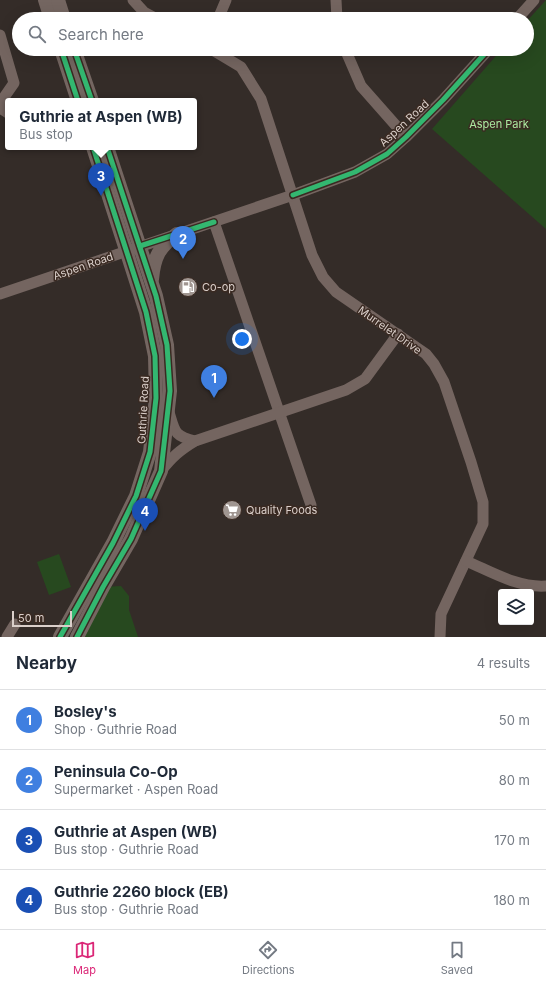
<!DOCTYPE html>
<meta charset="utf-8">
<style>
:root{--surface:#fff;--page:#f6f6f7;--text:#1f2937;--muted:#747a83;--line:#e0e1e3;--accent:#db2777}
body{margin:0;font-family:Inter,sans-serif;background:var(--page);color:var(--text)}
.controls{position:absolute;right:12px;bottom:12px;display:grid;overflow:hidden;border-radius:4px;box-shadow:0 4px 16px #0002}
.controls button{width:36px;height:36px;display:grid;place-items:center;padding:0;border:0;border-bottom:1px solid var(--line);background:var(--surface);color:var(--text);font:20px sans-serif}
.scale{position:absolute;left:12px;bottom:10px;width:60px;box-sizing:border-box;padding-left:4px;border:2px solid #dacfca;border-top:0;font-size:11px;line-height:14px;white-space:nowrap;color:#dacfca;-webkit-text-stroke:3px #3a2a22;paint-order:stroke}
.you{position:absolute;left:242px;top:339px;width:14px;height:14px;margin:-10px;border:3px solid #fff;border-radius:50%;background:#1a73e8;box-shadow:0 0 0 6px #1a73e833}
.badge{display:grid;place-items:center;width:26px;height:26px;border-radius:50%;background:var(--accent);color:#fff;font-size:13px;font-weight:700}
.pin{position:absolute;translate:-50% -33px;filter:drop-shadow(0 1px 2px #0008)}
.pin::after{content:'';position:absolute;top:21px;width:14px;height:12px;background:inherit;clip-path:polygon(0 0,100% 0,50% 100%)}
.popup{position:absolute;left:5px;top:98px;width:192px;height:52px;box-sizing:border-box;display:grid;place-content:center;border-radius:4px;background:var(--surface);filter:drop-shadow(0 1px 3px #0005);font-size:13px;white-space:nowrap;color:var(--muted)}
.popup b{font-size:15px;color:var(--text)}
.popup::after{content:'';position:absolute;left:50%;top:100%;margin-left:-8px;border:8px solid transparent;border-top-color:var(--surface)}
.list{margin:0;padding:0;list-style:none}
h2{display:flex;justify-content:space-between;align-items:center;height:52px;margin:0;padding:0 16px;font-size:17px}
h2 small{font-size:13px;font-weight:400;color:var(--muted)}
.list li{display:grid;grid-template-columns:26px 1fr auto;gap:12px;align-items:center;box-sizing:border-box;height:60px;padding:0 16px;border-top:1px solid var(--line)}
.list b{display:block;font-size:15px;white-space:nowrap}
.list p{margin:0;font-size:13px;white-space:nowrap;color:var(--muted)}
.list em{font-size:13px;font-style:normal;color:var(--muted)}
.icon{flex:none;width:22px;height:22px;fill:none;stroke:currentColor;stroke-width:2;stroke-linecap:round;stroke-linejoin:round}
.map{position:relative;flex:none;width:546px;height:637px;overflow:hidden}
.search{position:absolute;background:var(--surface);box-shadow:0 4px 16px #0002;left:12px;right:12px;top:12px;height:44px;display:flex;align-items:center;gap:10px;box-sizing:border-box;padding:0 14px;border-radius:22px;color:var(--muted);font-size:15px}
.sheet{height:292px;background:var(--surface)}
nav{display:flex;justify-content:space-around;align-items:center;box-sizing:border-box;height:56px;border-top:1px solid var(--line);background:var(--surface);font-size:11px;color:var(--muted)}
nav a{display:grid;justify-items:center;gap:2px}
nav .on{color:var(--accent)}
.map>svg:first-child{display:block}
.green{fill:#27491f}
.lines{fill:none;stroke-linecap:round;stroke-linejoin:round}
.minor{stroke:#746560;stroke-width:11}
.major{stroke:#746661;stroke-width:14}
.cycleway-casing{stroke:#3a2a22;stroke-width:8}
.cycleway{stroke:#33b770;stroke-width:5}
.labels{text-anchor:middle;stroke-width:3;stroke-linejoin:round;paint-order:stroke}
.street-label{font-size:11px;fill:#dacfca;stroke:#3a2a22}
.park-label{font-size:11px;fill:#abeba0;stroke:#3a2a22}
.poi-label{font-size:11px;fill:#dacfca;stroke:#3a2a22;text-anchor:start}
</style>
<div class="map">
<svg width="546" height="637" viewBox="0 0 546 637">
<rect width="100%" height="100%" fill="#342c28"/>
<g class="green">
<path d="M546,0V229L432,129L502,49H527V21Z"/>
<path d="M59,554L71,587L49,595L37,562Z"/>
<path d="M121,586L129,596V610L138,637H77L103,587Z"/>
</g>
<g class="lines">
<g class="minor">
<path d="M133,0L144,12L157,19"/>
<path d="M336,0L337,19"/>
<path d="M218,19L226,0"/>
<path d="M517,19L534,0"/>
<path d="M0,35L14,83L0,103"/>
<path d="M211,49L241,67L261,99L312,255L323,277L336,292L426,354L434,364L444,382L471,462L483,502V524L441,614L440,637"/>
<path d="M345,49L361,86L406,137"/>
<path d="M0,108L8,113"/>
<path d="M214,222L311,505"/>
<path d="M0,294L293,195L355,172L387,154L406,137L443,100L489,49"/>
<path d="M169,412C175,432 174,436 195,441"/>
<path d="M161,471C172,457 180,450 195,441L346,390L365,379L398,334"/>
<path d="M466,561C492,572 518,588 546,586"/>
<path d="M7,637L15,624"/>
</g>
<g class="major">
<path d="M45,0L51,19"/>
<path d="M58,0L64,19"/>
<path d="M61,49L78,101"/>
<path d="M74,49L92,101"/>
<path d="M152,279C154,257 159,247 177,234"/>
<path d="M60,637L113,543L136,496L150,452L156,398L155,356L146,312L93,147"/>
<path d="M77,637L103,587L131,539L161,471L170,391L167,345L156,296L107,147"/>
</g>
<g class="cycleway-casing">
<g id="cycleway">
<path d="M61,49L78,101"/>
<path d="M74,49L92,101"/>
<path d="M293,195L355,172L387,154L406,137L443,100L489,49"/>
<path d="M140,246L214,222"/>
<path d="M60,637L113,543L136,496L150,452L156,398L155,356L146,312L93,147"/>
<path d="M77,637L103,587L131,539L161,471L170,391L167,345L156,296L107,147"/>
</g>
</g>
<use href="#cycleway" class="cycleway"/>
</g>
<defs>
<g id="fuel-disc" transform="scale(1)"><circle r="9.5" fill="#a09691" stroke="#3a2a22"/><path d="M-5.5-6h7V0h2V4h1.3V-2.5L3-4.5l.8-.8L6-3V5H2.5V1h-1V6h-7ZM-4.2-4.7v3.2H.2V-4.7Z" fill="#fff"/></g>
<g id="supermarket-disc" transform="scale(1)"><circle r="9.5" fill="#a09691" stroke="#3a2a22"/><path d="M-6-5.5h2.5l.6 2H6L4.5 2H-2.5L-4.4-4H-6ZM-1.5 3.2a1.3 1.3 0 1 0 .1 0ZM3 3.2a1.3 1.3 0 1 0 .1 0Z" fill="#fff"/></g>
</defs>
<g fill-rule="evenodd">
<use href="#fuel-disc" x="188" y="287"/>
<use href="#supermarket-disc" x="232" y="510"/>
</g>
<g class="labels">
<g class="street-label">
<text transform="translate(404 123) rotate(-43)" y="4">Aspen Road</text>
<text transform="translate(83 266) rotate(-19)" y="4">Aspen Road</text>
<text transform="translate(390 330) rotate(35)" y="4">Murrelet Drive</text>
<text transform="translate(143 410) rotate(-87)" y="4">Guthrie Road</text>
</g>
<g class="park-label">
<text x="499" y="128">Aspen Park</text>
</g>
<g class="poi-label">
<text x="202" y="291">Co-op</text>
<text x="246" y="514">Quality Foods</text>
</g>
</g>
</svg>
<div class="controls">
<button><svg class="icon" aria-label="layers" viewBox="0 0 24 24"><path d="M12 4l9 5-9 5-9-5zM3 14l9 5 9-5"/></svg></button>
</div>
<div class="scale">50 m</div>
<div class="you"></div>
<div class="pin badge" style="left:214px;top:398px;background:#3f7fe0">1</div>
<div class="pin badge" style="left:183px;top:259px;background:#3f7fe0">2</div>
<div class="pin badge" style="left:101px;top:196px;background:#1a4fb4">3</div>
<div class="popup"><b>Guthrie at Aspen (WB)</b>Bus stop</div>
<div class="pin badge" style="left:145px;top:531px;background:#1a4fb4">4</div>
<div class="search"><svg class="icon" aria-label="search" viewBox="0 0 24 24"><circle cx="10" cy="10" r="6"/><path d="M15 15l6 6"/></svg>Search here</div>
</div>
<section class="sheet">
<h2>Nearby<small>4 results</small></h2>
<ul class="list">
<li><span class="badge" style="background:#3f7fe0">1</span><div><b>Bosley's</b><p>Shop · Guthrie Road</p></div><em>50 m</em></li>
<li><span class="badge" style="background:#3f7fe0">2</span><div><b>Peninsula Co-Op</b><p>Supermarket · Aspen Road</p></div><em>80 m</em></li>
<li><span class="badge" style="background:#1a4fb4">3</span><div><b>Guthrie at Aspen (WB)</b><p>Bus stop · Guthrie Road</p></div><em>170 m</em></li>
<li><span class="badge" style="background:#1a4fb4">4</span><div><b>Guthrie 2260 block (EB)</b><p>Bus stop · Guthrie Road</p></div><em>180 m</em></li>
</ul>
</section>
<nav>
<a class="on"><svg class="icon" aria-label="map" viewBox="0 0 24 24"><path d="M3 6l6-2 6 2 6-2v14l-6 2-6-2-6 2zM9 4v14M15 6v14"/></svg>Map</a>
<a><svg class="icon" aria-label="directions" viewBox="0 0 24 24"><path d="M12 3l9 9-9 9-9-9zM9 14v-3h6M13 9l2 2-2 2"/></svg>Directions</a>
<a><svg class="icon" aria-label="saved" viewBox="0 0 24 24"><path d="M7 4h10v16l-5-4-5 4z"/></svg>Saved</a>
</nav>
